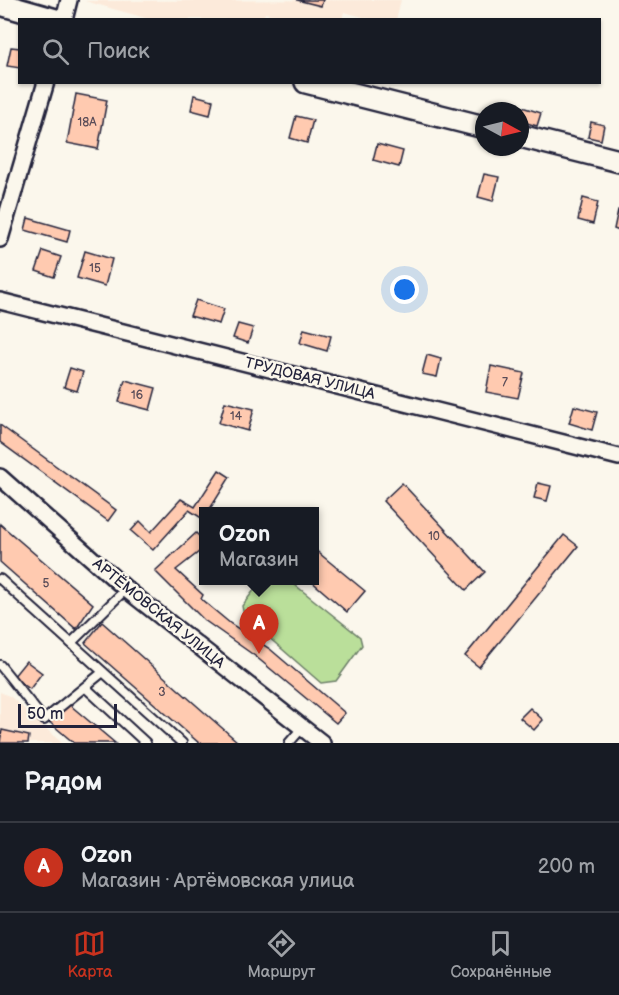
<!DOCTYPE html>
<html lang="ru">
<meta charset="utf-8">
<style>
:root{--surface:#171b24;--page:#20242c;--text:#f1f3f6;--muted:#9ea1a6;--line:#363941;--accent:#c8321e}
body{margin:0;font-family:"Balsamiq Sans",sans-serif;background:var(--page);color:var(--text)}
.compass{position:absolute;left:475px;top:102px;width:54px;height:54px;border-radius:50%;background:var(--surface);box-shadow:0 2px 4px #0004;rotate:97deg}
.scale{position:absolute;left:18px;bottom:15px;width:99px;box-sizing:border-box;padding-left:6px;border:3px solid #22223b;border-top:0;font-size:16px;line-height:21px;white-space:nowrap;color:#22223b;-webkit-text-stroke:4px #fbf7ec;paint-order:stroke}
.you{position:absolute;left:405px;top:290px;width:21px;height:21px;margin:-15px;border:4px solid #fff;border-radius:50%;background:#1a73e8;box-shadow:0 0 0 9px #1a73e833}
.badge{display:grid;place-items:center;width:39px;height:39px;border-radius:50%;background:var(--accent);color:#fff;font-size:20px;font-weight:700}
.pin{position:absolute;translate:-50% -50px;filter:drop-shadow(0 2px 3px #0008)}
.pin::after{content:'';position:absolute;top:32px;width:21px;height:18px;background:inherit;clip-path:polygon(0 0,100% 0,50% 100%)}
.popup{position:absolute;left:199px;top:507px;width:120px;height:78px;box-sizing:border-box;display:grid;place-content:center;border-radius:0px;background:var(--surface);filter:drop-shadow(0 2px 4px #0005);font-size:20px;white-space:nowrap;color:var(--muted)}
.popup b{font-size:22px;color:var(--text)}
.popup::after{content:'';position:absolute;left:50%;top:100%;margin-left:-12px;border:12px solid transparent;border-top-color:var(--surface)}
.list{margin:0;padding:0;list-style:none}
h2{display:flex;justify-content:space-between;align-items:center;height:78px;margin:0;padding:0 24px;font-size:26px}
h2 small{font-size:20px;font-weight:400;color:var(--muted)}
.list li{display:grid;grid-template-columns:39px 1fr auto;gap:18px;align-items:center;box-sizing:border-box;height:90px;padding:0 24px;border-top:2px solid var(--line)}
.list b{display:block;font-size:22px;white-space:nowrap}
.list p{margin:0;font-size:20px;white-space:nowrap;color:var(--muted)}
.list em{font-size:20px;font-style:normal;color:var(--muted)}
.icon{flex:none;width:33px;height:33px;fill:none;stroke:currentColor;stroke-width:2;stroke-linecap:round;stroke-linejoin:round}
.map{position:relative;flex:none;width:619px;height:743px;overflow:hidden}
.search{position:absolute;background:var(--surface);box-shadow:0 2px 4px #0004;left:18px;right:18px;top:18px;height:66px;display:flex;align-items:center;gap:15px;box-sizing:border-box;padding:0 21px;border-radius:0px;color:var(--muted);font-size:22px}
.sheet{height:168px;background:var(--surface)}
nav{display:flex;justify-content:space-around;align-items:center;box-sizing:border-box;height:84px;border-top:2px solid var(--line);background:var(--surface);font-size:16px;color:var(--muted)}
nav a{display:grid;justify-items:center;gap:3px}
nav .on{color:var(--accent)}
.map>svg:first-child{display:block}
.built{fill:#fceada}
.green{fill:#badf9a;stroke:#6e806a;stroke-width:1.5}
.building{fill:#ffcab0;stroke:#22223b;stroke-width:1.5}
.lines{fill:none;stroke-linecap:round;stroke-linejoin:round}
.service-casing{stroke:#22223b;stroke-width:12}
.minor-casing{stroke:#22223b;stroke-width:20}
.secondary-casing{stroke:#22223b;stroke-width:26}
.service{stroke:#fbf7ec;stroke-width:8}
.minor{stroke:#fbf7ec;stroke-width:15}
.secondary{stroke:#fbf7ec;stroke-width:21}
.labels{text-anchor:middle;stroke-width:5;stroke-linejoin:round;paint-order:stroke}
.number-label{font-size:12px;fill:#594c58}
.street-label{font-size:15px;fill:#22223b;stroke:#fbf7ec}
</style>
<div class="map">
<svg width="619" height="743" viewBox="0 0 619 743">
<rect width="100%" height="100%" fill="#fbf7ec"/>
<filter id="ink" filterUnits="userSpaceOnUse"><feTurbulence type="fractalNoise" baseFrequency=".0167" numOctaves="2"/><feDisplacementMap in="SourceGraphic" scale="12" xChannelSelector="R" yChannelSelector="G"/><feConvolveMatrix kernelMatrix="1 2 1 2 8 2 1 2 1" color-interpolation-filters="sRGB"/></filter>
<g filter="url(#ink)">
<g class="built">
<path d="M401,0L396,20L371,19L344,12L342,20L293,19L265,13L263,19H149L85,1Z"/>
<path d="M0,692L11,697L62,743H0Z"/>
</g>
<path class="green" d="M261,581H290L360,637L362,645L336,681L321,683L244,616L242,606Z"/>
<g class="building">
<path d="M297,0H323L321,6Z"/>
<path d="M11,47L20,48V68L7,66Z"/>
<path d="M76,94L107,100L98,149L67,143Z"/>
<path d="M194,95L213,100L210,115L191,110Z"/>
<path d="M522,107L541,113L537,126L520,121Z"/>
<path d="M296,116L313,120L307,143L290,138Z"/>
<path d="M591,122L604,125L601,140L588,137Z"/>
<path d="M377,144L403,151L399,167L373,160Z"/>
<path d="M484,174L499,177L493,201L478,197Z"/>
<path d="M583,198L598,202L593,224L578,220Z"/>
<path d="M618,210H619V231L614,229Z"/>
<path d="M28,218L70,230L67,242L25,230Z"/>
<path d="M43,251L61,257L54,277L36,271Z"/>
<path d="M85,251L112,259L105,286L77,278Z"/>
<path d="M196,300L224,309L219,324L190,316Z"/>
<path d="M238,324L253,328L248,343L233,338Z"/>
<path d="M304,329L331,336L327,351L300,343Z"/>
<path d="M427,355L441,359L437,377L422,374Z"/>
<path d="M491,366L524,373L518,398L486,392Z"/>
<path d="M70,368L83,372L77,391L64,387Z"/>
<path d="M125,380L156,388L150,410L119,402Z"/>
<path d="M225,402L254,409L248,431L219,423Z"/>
<path d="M574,406L597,412L592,430L569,423Z"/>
<path d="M0,425L116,510L108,521L0,442Z"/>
<path d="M219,470L230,477L208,512H204L203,519L189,510L153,550L131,531L140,521L151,532L181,499L195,507Z"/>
<path d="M402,483L485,572L466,590L383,501Z"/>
<path d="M538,483L551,486L547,501L534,498Z"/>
<path d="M0,524L93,604L76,629L0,562Z"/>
<path d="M196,533L204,541V557L199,552L176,570L203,595L201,599L231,624L270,649L345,713L336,723L255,656L204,620L155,571Z"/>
<path d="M564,535L578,546L479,667L465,656Z"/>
<path d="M314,549L365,591L347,612L310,580H314Z"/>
<path d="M102,622L238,742V743H199L85,643Z"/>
<path d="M26,661L42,673L30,689L13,677Z"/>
<path d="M64,700L115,743H74L47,720Z"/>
<path d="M530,708L543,720L534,730L520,718Z"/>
<path d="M2,730L29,736L28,743H0Z"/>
</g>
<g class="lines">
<g class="service-casing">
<g id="service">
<path d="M0,579L182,743"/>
<path d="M71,643L126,589"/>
<path d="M0,665L44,720L103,672"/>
<path d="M85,687L146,743"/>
<path d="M289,743L302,728"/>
</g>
</g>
<g class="minor-casing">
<g id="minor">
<path d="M64,20L69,0"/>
<path d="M0,239L46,82"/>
<path d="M0,301L619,457"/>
<path d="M0,477L126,589L322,743"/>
</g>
</g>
<g class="secondary-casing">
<g id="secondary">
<path d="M0,4L56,20"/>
<path d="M306,82L484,127"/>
<path d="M520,136L619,161"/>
</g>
</g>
<use href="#service" class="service"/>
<use href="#minor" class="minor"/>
<use href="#secondary" class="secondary"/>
</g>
</g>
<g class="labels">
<g class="number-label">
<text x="87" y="126">18А</text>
<text x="95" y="272">15</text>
<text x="505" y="386">7</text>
<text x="137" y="399">16</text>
<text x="236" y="420">14</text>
<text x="434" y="540">10</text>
<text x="46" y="587">5</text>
<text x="162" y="696">3</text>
</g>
<g class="street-label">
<text transform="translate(310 378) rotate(14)" y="5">ТРУДОВАЯ УЛИЦА</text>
<text transform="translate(159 613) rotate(39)" y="5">АРТЁМОВСКАЯ УЛИЦА</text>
</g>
</g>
</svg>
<svg class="compass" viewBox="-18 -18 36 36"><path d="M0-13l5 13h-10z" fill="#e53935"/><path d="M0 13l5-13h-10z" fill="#9ea1a6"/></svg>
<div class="scale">50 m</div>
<div class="you"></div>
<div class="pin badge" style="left:259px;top:654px">A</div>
<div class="popup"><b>Ozon</b>Магазин</div>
<div class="search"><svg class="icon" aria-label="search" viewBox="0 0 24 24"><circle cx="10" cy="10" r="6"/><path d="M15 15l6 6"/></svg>Поиск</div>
</div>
<section class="sheet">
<h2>Рядом<small></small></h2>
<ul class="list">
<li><span class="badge">A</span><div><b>Ozon</b><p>Магазин · Артёмовская улица</p></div><em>200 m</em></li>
</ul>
</section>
<nav>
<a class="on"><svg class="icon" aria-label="map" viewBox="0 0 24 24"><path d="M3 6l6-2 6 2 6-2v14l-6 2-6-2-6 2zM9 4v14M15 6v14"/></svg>Карта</a>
<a><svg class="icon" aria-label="directions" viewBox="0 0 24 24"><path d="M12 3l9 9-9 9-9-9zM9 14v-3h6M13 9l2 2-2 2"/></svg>Маршрут</a>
<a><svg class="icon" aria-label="saved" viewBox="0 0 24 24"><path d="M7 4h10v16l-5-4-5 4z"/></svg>Сохранённые</a>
</nav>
